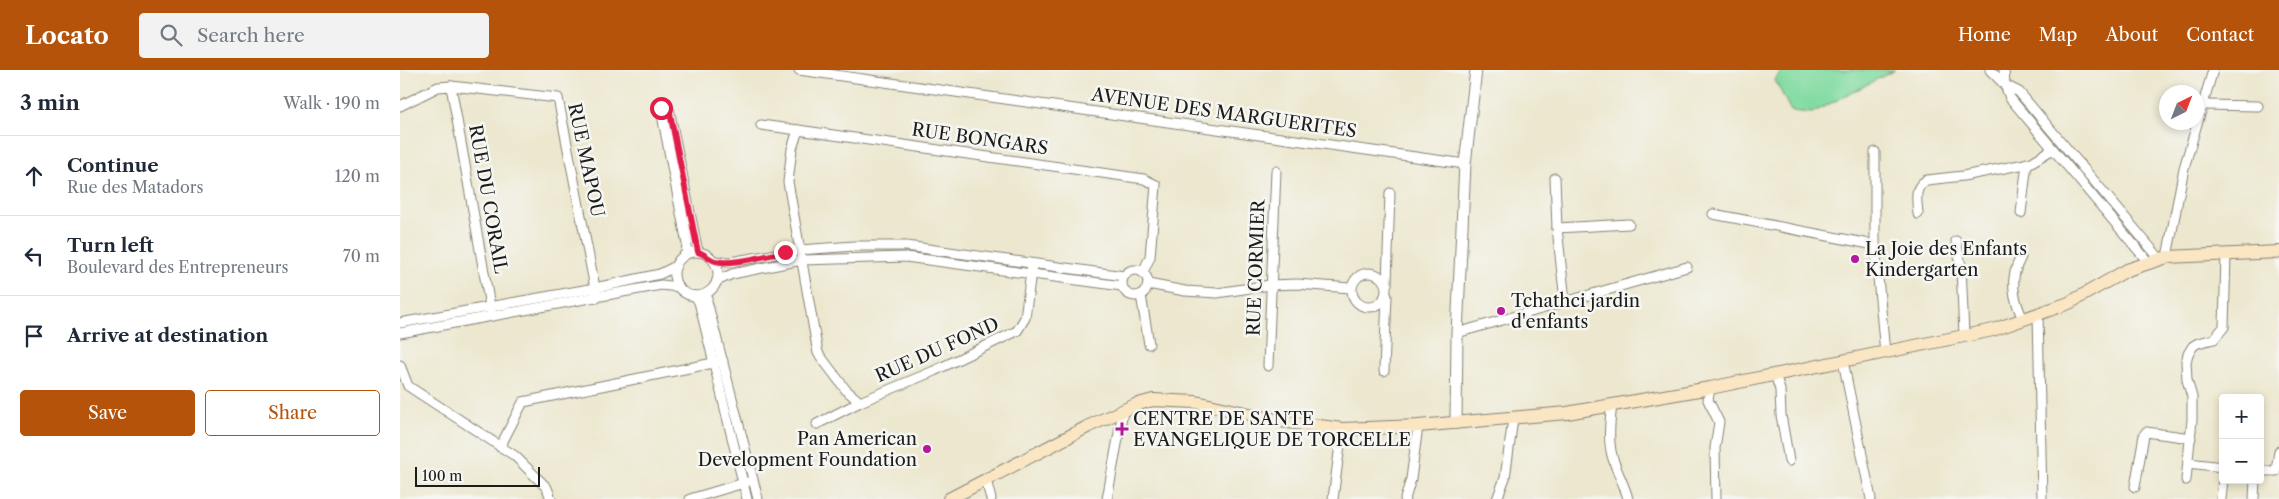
<!DOCTYPE html>
<meta charset="utf-8">
<style>
:root{--surface:#fff;--page:#f2f2f3;--text:#1f2937;--muted:#747a83;--line:#e0e1e3;--accent:#b45309}
body{margin:0;font-family:"Libre Caslon Text",serif;background:var(--page);color:var(--text)}
.controls{position:absolute;right:15px;bottom:15px;display:grid;overflow:hidden;border-radius:5px;box-shadow:0 2px 8px #0003}
.controls button{width:45px;height:45px;display:grid;place-items:center;padding:0;border:0;border-bottom:1px solid var(--line);background:var(--surface);color:var(--text);font:25px sans-serif}
.compass{position:absolute;left:1759px;top:15px;width:45px;height:45px;border-radius:50%;background:var(--surface);box-shadow:0 2px 8px #0003;rotate:42deg}
.scale{position:absolute;left:15px;bottom:12px;width:125px;box-sizing:border-box;padding-left:5px;border:2px solid #1c1c1c;border-top:0;font-size:14px;line-height:18px;white-space:nowrap;color:#1c1c1c;-webkit-text-stroke:4px #f6f6f2;paint-order:stroke}
.stop{position:absolute;width:15px;height:15px;margin:-11px;border:4px solid #e11d48;border-radius:50%;background:#fff}
.stop.end{background:#e11d48;border-color:#fff;box-shadow:0 1px 5px #0008}
.list{margin:0;padding:0;list-style:none}
h2{display:flex;justify-content:space-between;align-items:center;height:65px;margin:0;padding:0 20px;font-size:21px}
h2 small{font-size:16px;font-weight:400;color:var(--muted)}
.list li{display:grid;grid-template-columns:32px 1fr auto;gap:15px;align-items:center;box-sizing:border-box;height:80px;padding:0 20px;border-top:1px solid var(--line)}
.list b{display:block;font-size:19px;white-space:nowrap}
.list p{margin:0;font-size:16px;white-space:nowrap;color:var(--muted)}
.list em{font-size:16px;font-style:normal;color:var(--muted)}
.actions{display:flex;gap:10px;padding:15px 20px}
.actions a{flex:1;padding:11px 0;border:1px solid var(--accent);border-radius:5px;text-align:center;font-size:18px;color:var(--accent)}
.actions .main{background:var(--accent);color:#fff}
.icon{flex:none;width:28px;height:28px;fill:none;stroke:currentColor;stroke-width:2;stroke-linecap:round;stroke-linejoin:round}
.map{position:relative;flex:none;width:1879px;height:429px;overflow:hidden}
header{display:flex;align-items:center;gap:30px;box-sizing:border-box;height:70px;padding:0 25px;background:var(--accent);color:#fff}
header strong{font-size:24px}
nav{display:flex;gap:28px;margin-inline-start:auto;font-size:18px}
.search{width:350px;height:45px;background:var(--page);display:flex;align-items:center;gap:12px;box-sizing:border-box;padding:0 18px;border-radius:5px;color:var(--muted);font-size:19px}
main{display:flex}
aside{flex:1;background:var(--surface)}
.map>svg:first-child{display:block}
.green{fill:#83dba1;stroke:#507c5e}
.lines{fill:none;stroke-linecap:round;stroke-linejoin:round}
.minor-casing{stroke:#848275;stroke-width:11}
.tertiary-casing{stroke:#848275;stroke-width:13}
.secondary-casing{stroke:#848275;stroke-width:14}
.minor{stroke:#fff;stroke-width:9}
.tertiary{stroke:#fff;stroke-width:11}
.secondary{stroke:#fbe6c4;stroke-width:12}
.route{stroke:#e11d48;stroke-width:6}
.poi-dot{fill:#b5179e;stroke:#f6f6f2;stroke-width:2}
.labels{text-anchor:middle;stroke-width:5;stroke-linejoin:round;paint-order:stroke}
.street-label{font-size:18px;fill:#1c1c1c;stroke:#f6f6f2}
.poi-label{font-size:18px;fill:#1c1c1c;stroke:#f6f6f2;text-anchor:start}
</style>
<header>
<strong>Locato</strong>
<div class="search"><svg class="icon" aria-label="search" viewBox="0 0 24 24"><circle cx="10" cy="10" r="6"/><path d="M15 15l6 6"/></svg>Search here</div>
<nav><a>Home</a><a>Map</a><a>About</a><a>Contact</a></nav>
</header>
<main>
<aside>
<h2>3 min<small>Walk · 190 m</small></h2>
<ul class="list">
<li><svg class="icon" aria-label="ahead" viewBox="0 0 24 24"><path d="M12 20V5M6 11l6-6 6 6"/></svg><div><b>Continue</b><p>Rue des Matadors</p></div><em>120 m</em></li>
<li><svg class="icon" aria-label="left" viewBox="0 0 24 24"><path d="M17 20v-9H6M10 6l-5 5 5 5"/></svg><div><b>Turn left</b><p>Boulevard des Entrepreneurs</p></div><em>70 m</em></li>
<li><svg class="icon" aria-label="arrive" viewBox="0 0 24 24"><path d="M6 21V4h12l-3 4 3 4H6"/></svg><div><b>Arrive at destination</b></div></li>
</ul>
<div class="actions"><a class="main">Save</a><a>Share</a></div>
</aside>
<div class="map">
<svg width="1879" height="429" viewBox="0 0 1879 429">
<rect width="100%" height="100%" fill="#f6f6f2"/>
<filter id="ink" filterUnits="userSpaceOnUse"><feTurbulence type="fractalNoise" baseFrequency=".02" numOctaves="2"/><feDisplacementMap in="SourceGraphic" scale="10" xChannelSelector="R" yChannelSelector="G"/><feConvolveMatrix kernelMatrix="1 2 1 2 8 2 1 2 1" color-interpolation-filters="sRGB"/></filter>
<filter id="wash" filterUnits="userSpaceOnUse"><feTurbulence type="fractalNoise" baseFrequency=".0096" numOctaves="4" result="noise"/><feDisplacementMap in="SourceGraphic" scale="20" xChannelSelector="R" yChannelSelector="G"/><feGaussianBlur stdDeviation="1.12" result="paint"/><feColorMatrix in="noise" values="0 0 0 0 0 0 0 0 0 0 0 0 0 0 0 0 0 1.4 0 .05"/><feComposite in="paint" operator="in"/></filter>
<g filter="url(#wash)">
<rect width="100%" height="100%" fill="#ece7ce"/>
<path class="green" d="M1382,0H1495L1412,43L1391,41L1375,10Z"/>
</g>
<g filter="url(#ink)">
<g class="lines">
<g class="minor-casing">
<g id="minor">
<path d="M399,0L1065,94"/>
<path d="M1590,0L1605,15L1619,22L1760,189"/>
<path d="M1604,0L1605,15L1610,28L1749,193"/>
<path d="M51,16L91,242"/>
<path d="M1803,35L1858,36"/>
<path d="M0,36L38,17L51,16L158,28L197,228"/>
<path d="M361,55L398,60"/>
<path d="M1475,82V175L1485,283"/>
<path d="M1155,108L1157,158L1165,231"/>
<path d="M1621,143L1627,93"/>
<path d="M1313,144L1475,175"/>
<path d="M1518,144C1517,130 1513,117 1527,110L1563,106L1630,93L1653,79"/>
<path d="M1157,158L1229,154"/>
<path d="M1556,171L1561,196L1564,265"/>
<circle cx="296" cy="204" r="22"/>
<path d="M286,184L287,174L261,40L264,36L269,39L298,182"/>
<path d="M1621,187C1609,208 1613,228 1623,249"/>
<path d="M1767,187L1784,98L1813,0"/>
<path d="M314,191L330,192L400,180L454,176H506L724,206"/>
<path d="M632,194L625,248L617,261L534,301L460,332L446,320L418,283L388,112L392,79L398,60L744,109L756,115L750,187L743,202"/>
<circle cx="735" cy="213" r="13"/>
<circle cx="969" cy="220" r="17"/>
<path d="M317,211L332,204L402,190L506,187L722,216"/>
<path d="M748,214L785,221L817,223L870,215L897,214L951,218"/>
<path d="M987,214L990,123"/>
<path d="M307,223V231L358,429"/>
<path d="M741,225L749,274"/>
<path d="M295,226L299,232L347,429"/>
<path d="M1638,244L1642,429"/>
<path d="M0,253L195,218L260,204L276,196"/>
<path d="M0,263L261,215L279,217"/>
<path d="M1057,263L1287,197"/>
<path d="M1443,291L1471,429"/>
<path d="M0,295L8,316L115,386L147,418L151,429"/>
<path d="M868,296L876,101"/>
<path d="M984,301L987,226"/>
<path d="M1375,304L1380,320L1381,345L1389,391"/>
<path d="M1310,318L1308,330L1319,352L1315,378L1316,429"/>
<path d="M1212,335C1210,350 1208,366 1211,381C1214,398 1224,412 1228,429"/>
<path d="M417,354L460,332"/>
<path d="M100,377L123,332L323,291"/>
<path d="M1788,393L1823,397"/>
<path d="M1860,401H1876L1879,381"/>
<path d="M586,410L591,429"/>
<path d="M1786,410L1792,350V327L1787,310L1786,292L1788,284L1793,276L1798,273L1814,269L1824,257L1826,184"/>
<path d="M1735,417L1744,365L1746,362L1791,368"/>
<path d="M290,429L347,412"/>
<path d="M707,429L723,341"/>
<path d="M933,429L942,359"/>
<path d="M1005,429L1011,409L1018,356"/>
<path d="M1097,429L1105,408L1113,349"/>
<path d="M1821,429L1823,410"/>
<path d="M1854,429L1855,410"/>
</g>
</g>
<g class="tertiary-casing">
<path id="tertiary" d="M1056,353L1057,263L1065,94L1076,0"/>
</g>
<g class="secondary-casing">
<path id="secondary" d="M549,429L691,355L735,335L753,330L796,332L881,351L942,359L1018,356L1167,343L1310,318L1593,260L1669,233L1727,200L1767,187L1879,182"/>
</g>
<use href="#minor" class="minor"/>
<use href="#tertiary" class="tertiary"/>
<use href="#secondary" class="secondary"/>
</g>
</g>
<g class="lines" filter="url(#ink)">
<path class="route" d="M261,38L264,36L269,38L298,182C305,184 309,189 315,191C330,196 368,185 385,182"/>
</g>
<g class="poi-dot">
<circle cx="1455" cy="189" r="5"/>
<circle cx="1101" cy="241" r="5"/>
<path d="M719.5 351.5h5v5h5v5h-5v5h-5v-5h-5v-5h5z"/>
<circle cx="527" cy="379" r="5"/>
</g>
<g class="labels">
<g class="street-label">
<text transform="translate(824 43) rotate(8)" y="6">AVENUE DES MARGUERITES</text>
<text transform="translate(580 69) rotate(8)" y="6">RUE BONGARS</text>
<text transform="translate(186 90) rotate(78)" y="6">RUE MAPOU</text>
<text transform="translate(88 129) rotate(80)" y="6">RUE DU CORAIL</text>
<text transform="translate(856 198) rotate(-88)" y="6">RUE CORMIER</text>
<text transform="translate(537 280) rotate(-24)" y="6">RUE DU FOND</text>
</g>
<g class="poi-label">
<text x="1465" y="185">La Joie des Enfants<tspan x="1465" dy="21">Kindergarten</tspan></text>
<text x="1111" y="237">Tchathci jardin<tspan x="1111" dy="21">d'enfants</tspan></text>
<text x="733" y="355">CENTRE DE SANTE<tspan x="733" dy="21">EVANGELIQUE DE TORCELLE</tspan></text>
<text x="517" y="375" text-anchor="end">Pan American<tspan x="517" dy="21">Development Foundation</tspan></text>
</g>
</g>
</svg>
<div class="controls">
<button>+</button>
<button>−</button>
</div>
<svg class="compass" viewBox="-18 -18 36 36"><path d="M0-13l5 13h-10z" fill="#e53935"/><path d="M0 13l5-13h-10z" fill="#747a83"/></svg>
<div class="scale">100 m</div>
<div class="stop" style="left:261px;top:38px"></div>
<div class="stop end" style="left:385px;top:182px"></div>
</div>
</main>
